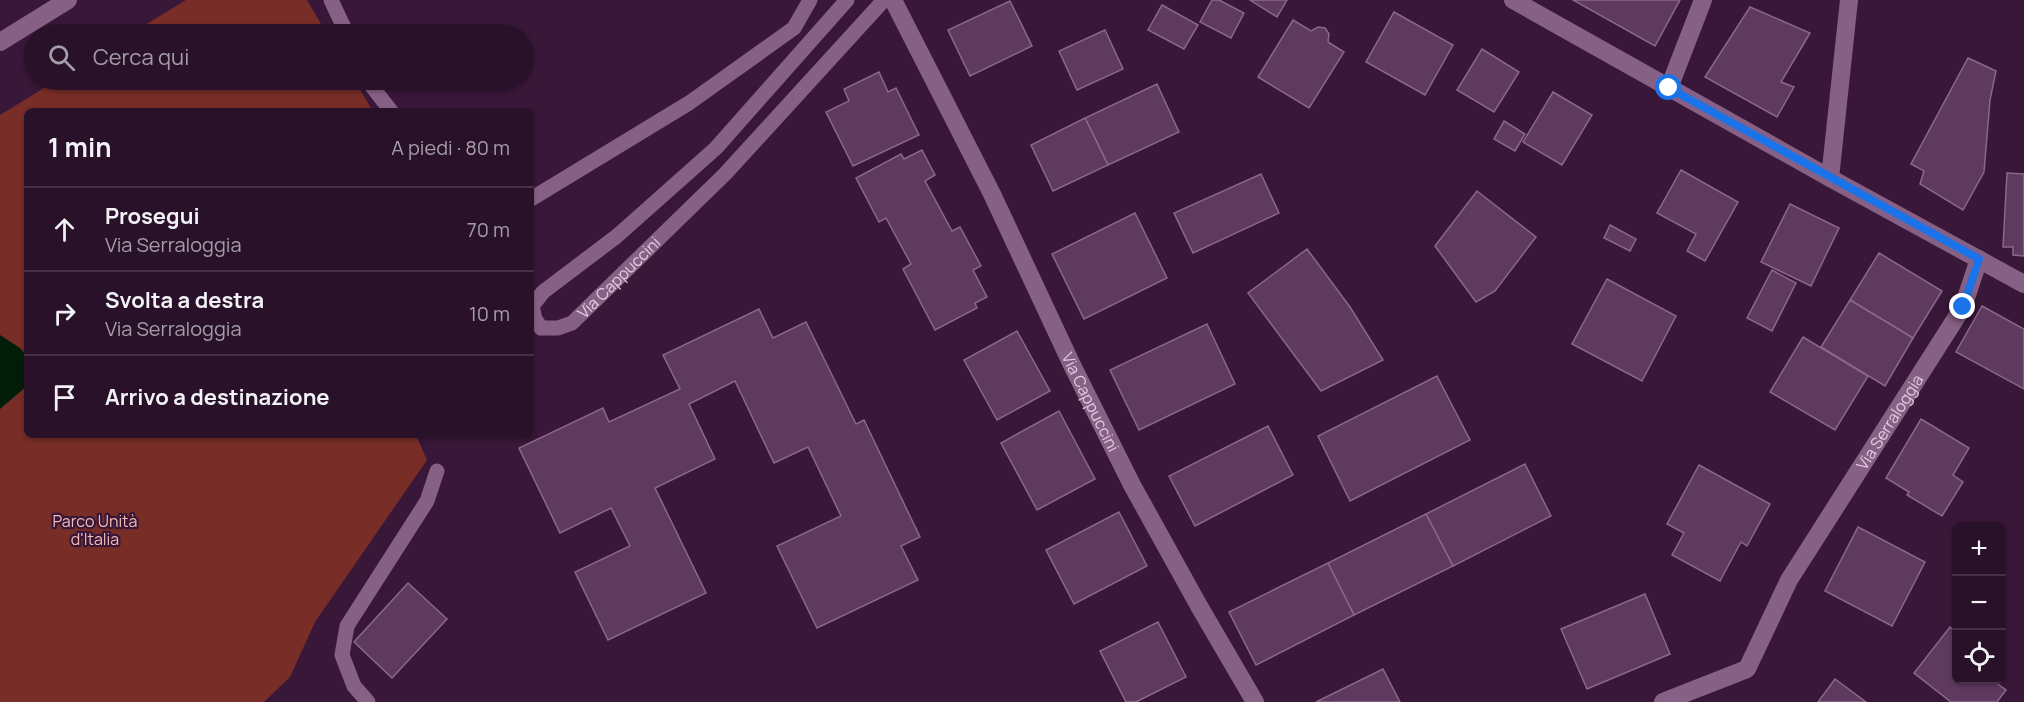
<!DOCTYPE html>
<html lang="it">
<meta charset="utf-8">
<style>
:root{--surface:#2a112a;--page:#361f36;--text:#f1f3f6;--muted:#a59da8;--line:#463147}
body{margin:0;font-family:Manrope,sans-serif;background:var(--page);color:var(--text)}
.controls{position:absolute;right:18px;bottom:18px;display:grid;overflow:hidden;border-radius:9px;box-shadow:0 2px 4px #0004}
.controls button{width:54px;height:54px;display:grid;place-items:center;padding:0;border:0;border-bottom:2px solid var(--line);background:var(--surface);color:var(--text);font:30px sans-serif}
.stop{position:absolute;width:18px;height:18px;margin:-14px;border:4px solid #1a73e8;border-radius:50%;background:#fff}
.stop.end{background:#1a73e8;border-color:#fff;box-shadow:0 2px 6px #0008}
.list{margin:0;padding:0;list-style:none}
h2{display:flex;justify-content:space-between;align-items:center;height:78px;margin:0;padding:0 24px;font-size:26px}
h2 small{font-size:20px;font-weight:400;color:var(--muted)}
.list li{display:grid;grid-template-columns:39px 1fr auto;gap:18px;align-items:center;box-sizing:border-box;height:84px;padding:0 24px;border-top:2px solid var(--line)}
.list b{display:block;font-size:22px;white-space:nowrap}
.list p{margin:0;font-size:20px;white-space:nowrap;color:var(--muted)}
.list em{font-size:20px;font-style:normal;color:var(--muted)}
.icon{flex:none;width:33px;height:33px;fill:none;stroke:currentColor;stroke-width:2;stroke-linecap:round;stroke-linejoin:round}
.map{position:relative;flex:none;width:2024px;height:702px;overflow:hidden}
.search{position:absolute;background:var(--surface);box-shadow:0 2px 4px #0004;left:24px;top:24px;width:510px;height:66px;display:flex;align-items:center;gap:15px;box-sizing:border-box;padding:0 21px;border-radius:33px;color:var(--muted);font-size:22px}
.panel{position:absolute;background:var(--surface);box-shadow:0 2px 4px #0004;left:24px;top:108px;width:510px;height:330px;border-radius:9px}
.map>svg:first-child{display:block}
.green{fill:#782d27}
.water{fill:#031e08}
.building{fill:#5e3a5e;stroke:#8d668c;stroke-width:1.5}
.lines{fill:none;stroke-linecap:round;stroke-linejoin:round}
.service{stroke:#876085;stroke-width:15}
.minor{stroke:#876085;stroke-width:18}
.secondary{stroke:#876085;stroke-width:18}
.route{stroke:#1a73e8;stroke-width:8}
.labels{text-anchor:middle;stroke-width:4.5;stroke-linejoin:round;paint-order:stroke}
.street-label{font-size:16px;fill:#e2cce1;stroke:#381738}
.park-label{font-size:16px;fill:#f3bbb3;stroke:#381738}
</style>
<div class="map">
<svg width="2024" height="702" viewBox="0 0 2024 702">
<rect width="100%" height="100%" fill="#381738"/>
<g class="green">
<path d="M186,0H307L327,34H130Z"/>
<path d="M57,80H354L373,111H27V435H416L427,460L315,622L290,677L264,702H0V115Z"/>
</g>
<path class="water" d="M0,335L20,348L27,356V386L0,409Z"/>
<g class="building">
<path d="M1212,0H1219L1244,13L1231,38L1200,22Z"/>
<path d="M1250,0H1287L1277,17Z"/>
<path d="M1573,0H1680L1655,46Z"/>
<path d="M1010,1L1032,46L970,76L948,30Z"/>
<path d="M1162,5L1198,25L1184,49L1148,30Z"/>
<path d="M1750,7L1810,33L1781,82L1794,87L1777,117L1705,77Z"/>
<path d="M1394,12L1453,45L1425,95L1366,62Z"/>
<path d="M1293,20L1311,31L1318,27L1325,28L1329,34L1328,42L1344,52L1309,108L1258,77Z"/>
<path d="M1105,30L1123,69L1077,90L1059,51Z"/>
<path d="M1482,49L1519,72L1494,112L1457,90Z"/>
<path d="M1968,58L1996,71L1990,100L1984,172L1963,210L1920,184L1924,171L1911,164Z"/>
<path d="M879,72L888,92L896,88L919,135L853,166L826,112L849,101L844,89Z"/>
<path d="M1157,84L1179,132L1108,165L1085,118Z"/>
<path d="M1553,92L1592,115L1562,165L1523,142Z"/>
<path d="M1085,118L1108,165L1053,191L1031,145Z"/>
<path d="M1504,121L1525,134L1515,151L1494,139Z"/>
<path d="M922,150L935,175L925,181L952,231L960,227L981,266L973,270L987,297L975,303L977,308L935,330L903,269L911,264L886,218L879,222L856,178L901,154L904,159Z"/>
<path d="M1681,170L1738,202L1705,261L1687,251L1696,234L1657,213Z"/>
<path d="M2007,173L2024,174V256L2013,255V247H2003Z"/>
<path d="M1261,174L1279,213L1193,253L1174,213Z"/>
<path d="M1477,191L1536,237L1495,291L1476,302L1435,246Z"/>
<path d="M1790,204L1839,228L1811,286L1761,262Z"/>
<path d="M1135,213L1167,278L1084,319L1052,254Z"/>
<path d="M1610,225L1636,239L1630,251L1604,238Z"/>
<path d="M1307,249L1350,307L1383,360L1321,391L1248,293Z"/>
<path d="M1879,253L1942,291L1913,338L1850,300Z"/>
<path d="M1772,270L1796,283L1772,331L1747,318Z"/>
<path d="M1607,279L1676,316L1642,381L1572,344Z"/>
<path d="M1850,300L1913,338L1885,386L1821,347Z"/>
<path d="M1982,306L2024,329V389L1956,352Z"/>
<path d="M759,309L773,338L806,322L856,424L864,420L920,537L901,546L918,580L817,628L777,546L841,516L808,447L774,463L735,381L689,404L715,459L655,488L706,593L608,640L575,572L630,546L611,508L560,533L519,448L603,408L609,422L680,389L663,355Z"/>
<path d="M1207,324L1235,384L1139,430L1110,370Z"/>
<path d="M1017,331L1050,391L997,420L964,360Z"/>
<path d="M1803,337L1868,376L1835,430L1770,392Z"/>
<path d="M1437,376L1470,440L1350,501L1318,436Z"/>
<path d="M1059,411L1095,479L1037,510L1001,443Z"/>
<path d="M1921,419L1969,448L1953,475L1963,482L1942,516L1907,495L1909,492L1886,478Z"/>
<path d="M1268,426L1293,475L1195,526L1169,476Z"/>
<path d="M1525,464L1551,516L1453,566L1426,514Z"/>
<path d="M1699,465L1770,504L1747,546L1741,542L1720,581L1672,555L1684,533L1667,524Z"/>
<path d="M1119,512L1147,566L1074,604L1046,550Z"/>
<path d="M1426,514L1453,566L1354,615L1328,563Z"/>
<path d="M1858,527L1925,562L1892,626L1825,591Z"/>
<path d="M1328,563L1354,615L1256,665L1229,612Z"/>
<path d="M408,583L447,619L392,678L354,642Z"/>
<path d="M1645,594L1670,654L1587,689L1561,629Z"/>
<path d="M1158,622L1186,677L1136,702H1126L1100,651Z"/>
<path d="M1950,627L1956,632V680H1992L2006,690L1997,702H1951L1914,673Z"/>
<path d="M1383,669L1400,702H1316Z"/>
<path d="M1835,679L1866,702H1818Z"/>
</g>
<g class="lines">
<g class="service">
<path d="M331,0L347,34"/>
<path id="s1" d="M847,0L716,148L617,236L543,292L532,306L535,319L541,328H558L572,323L725,174L884,0"/>
<path d="M367,80L391,111"/>
<path d="M531,199L689,103L794,28L810,0"/>
<path d="M368,702L354,686L342,655L347,626L427,501L437,471"/>
</g>
<g class="minor">
<path id="s2" d="M893,0L992,194L1072,365L1132,485L1199,606L1255,702"/>
<path d="M1669,88L1703,0"/>
<path d="M1830,178L1849,0"/>
<path id="s3" d="M1663,702L1747,669L1789,580L1963,307L1979,259"/>
</g>
<g class="secondary">
<path d="M1513,0L1830,178L2024,284"/>
<path d="M0,42L68,0"/>
</g>
</g>
<g class="lines">
<path class="route" d="M1669,88L1979,259L1963,307"/>
</g>
<g class="labels">
<g class="street-label">
<text dy="6" stroke="none"><textPath href="#s1" startOffset="562">Via Cappuccini</textPath></text>
<text dy="6" stroke="none"><textPath href="#s2" startOffset="448">Via Cappuccini</textPath></text>
<text dy="6" stroke="none"><textPath href="#s3" startOffset="376">Via Serraloggia</textPath></text>
</g>
<g class="park-label">
<text x="95" y="527">Parco Unità<tspan x="95" dy="18">d'Italia</tspan></text>
</g>
</g>
</svg>
<div class="controls">
<button>+</button>
<button>−</button>
<button><svg class="icon" aria-label="locate" viewBox="0 0 24 24"><circle cx="12" cy="12" r="6"/><path d="M12 2v4M12 18v4M2 12h4M18 12h4"/></svg></button>
</div>
<div class="stop" style="left:1669px;top:88px"></div>
<div class="stop end" style="left:1963px;top:307px"></div>
<div class="search"><svg class="icon" aria-label="search" viewBox="0 0 24 24"><circle cx="10" cy="10" r="6"/><path d="M15 15l6 6"/></svg>Cerca qui</div>
<section class="panel">
<h2>1 min<small>A piedi · 80 m</small></h2>
<ul class="list">
<li><svg class="icon" aria-label="ahead" viewBox="0 0 24 24"><path d="M12 20V5M6 11l6-6 6 6"/></svg><div><b>Prosegui</b><p>Via Serraloggia</p></div><em>70 m</em></li>
<li><svg class="icon" aria-label="right" viewBox="0 0 24 24"><path d="M7 20v-9h11M14 6l5 5-5 5"/></svg><div><b>Svolta a destra</b><p>Via Serraloggia</p></div><em>10 m</em></li>
<li><svg class="icon" aria-label="arrive" viewBox="0 0 24 24"><path d="M6 21V4h12l-3 4 3 4H6"/></svg><div><b>Arrivo a destinazione</b></div></li>
</ul>
</section>
</div>
